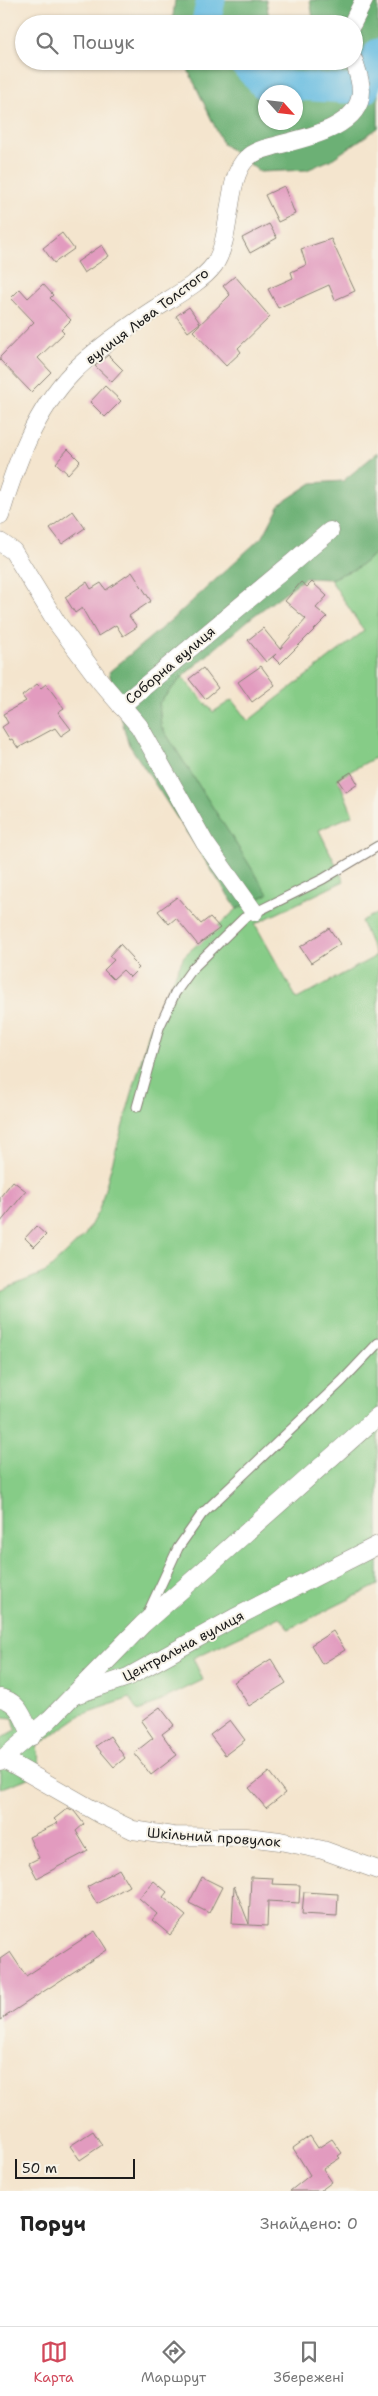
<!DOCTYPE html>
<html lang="uk">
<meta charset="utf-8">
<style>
:root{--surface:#fff;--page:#f2f2f2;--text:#222;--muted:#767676;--line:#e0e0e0;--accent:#d1495b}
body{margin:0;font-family:"Shantell Sans",sans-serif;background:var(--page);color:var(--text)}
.compass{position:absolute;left:258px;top:85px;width:45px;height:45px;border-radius:50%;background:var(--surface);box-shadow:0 1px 4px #0004;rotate:117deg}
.scale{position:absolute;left:15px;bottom:12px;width:120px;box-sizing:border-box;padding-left:5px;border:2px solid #1c1c1c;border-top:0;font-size:14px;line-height:18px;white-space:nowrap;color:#1c1c1c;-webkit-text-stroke:4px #f7f3e8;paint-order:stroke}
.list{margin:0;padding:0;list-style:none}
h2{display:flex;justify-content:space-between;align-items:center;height:65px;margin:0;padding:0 20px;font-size:21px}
h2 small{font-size:16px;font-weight:400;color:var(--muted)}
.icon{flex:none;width:28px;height:28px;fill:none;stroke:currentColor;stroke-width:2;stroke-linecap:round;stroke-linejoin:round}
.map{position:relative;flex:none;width:378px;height:2191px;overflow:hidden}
.search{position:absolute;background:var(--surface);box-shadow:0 1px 4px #0004;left:15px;right:15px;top:15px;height:55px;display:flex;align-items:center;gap:12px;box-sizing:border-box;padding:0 18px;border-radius:28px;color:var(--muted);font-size:19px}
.sheet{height:135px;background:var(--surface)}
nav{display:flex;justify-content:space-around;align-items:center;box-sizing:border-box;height:70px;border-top:1px solid var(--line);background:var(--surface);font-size:14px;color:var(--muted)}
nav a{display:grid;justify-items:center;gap:2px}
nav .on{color:var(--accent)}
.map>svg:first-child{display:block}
.green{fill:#86cc87;stroke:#517452}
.forest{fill:#6cb074;stroke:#446648;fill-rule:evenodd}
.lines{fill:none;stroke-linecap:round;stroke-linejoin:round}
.river{stroke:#64bbe1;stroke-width:29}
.building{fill:#e29bbf}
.service-casing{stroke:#888075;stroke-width:11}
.minor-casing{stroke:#888075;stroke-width:19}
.service{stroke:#fff;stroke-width:9}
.minor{stroke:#fff;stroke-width:18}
.labels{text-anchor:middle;stroke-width:4;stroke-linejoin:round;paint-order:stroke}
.street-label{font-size:14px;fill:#1c1c1c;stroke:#f7f3e8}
</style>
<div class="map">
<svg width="378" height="2191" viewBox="0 0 378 2191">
<rect width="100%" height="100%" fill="#f7f3e8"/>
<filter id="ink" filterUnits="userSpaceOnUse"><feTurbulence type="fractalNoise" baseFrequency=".02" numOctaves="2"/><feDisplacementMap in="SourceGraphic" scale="10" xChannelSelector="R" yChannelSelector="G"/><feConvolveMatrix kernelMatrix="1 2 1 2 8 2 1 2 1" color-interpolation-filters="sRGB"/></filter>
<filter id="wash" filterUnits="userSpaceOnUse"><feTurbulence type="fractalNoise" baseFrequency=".0096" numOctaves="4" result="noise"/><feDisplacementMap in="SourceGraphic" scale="20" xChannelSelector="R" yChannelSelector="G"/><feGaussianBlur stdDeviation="1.12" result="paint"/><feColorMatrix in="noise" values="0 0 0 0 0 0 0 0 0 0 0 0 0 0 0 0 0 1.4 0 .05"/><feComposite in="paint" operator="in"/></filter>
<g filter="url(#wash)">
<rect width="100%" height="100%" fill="#f4e5ce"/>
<path class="green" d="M378,551V756L338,778L353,815L319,830L344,881L255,924L297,999L376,956L361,921L378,913V1585L289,1629L280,1617L193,1658L203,1680L139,1711L130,1698L81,1715L37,1746L41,1773L0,1789V1739L16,1730L13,1718L0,1717V1291L46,1272L85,1235L99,1210L150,1029L184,956L237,909L267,894L161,726L159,703L182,677L213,712L232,700L248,721L364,631L330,579L357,568Z"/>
<g class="forest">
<path d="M175,0H266L270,24H172Z"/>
<path d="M310,0H378V128L332,159L307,170L260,172L223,144L184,61H354V24H314ZM266,92H296V122H266Z"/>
<path d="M378,452V551L357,568L330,579L305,578L252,617L182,677L159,703L161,726L268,894L237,909L128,743L109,672L177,615L264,535L280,504L312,483L343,481Z"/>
</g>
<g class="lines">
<g class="river">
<path d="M207,24L206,22L211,0"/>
<path d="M242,61L263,84L364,90L378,53"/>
</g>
</g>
<g id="blocks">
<g class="building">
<path d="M284,186L295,214L278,222L265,195Z"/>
<path d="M269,224L277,238L250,253L242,238Z"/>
<path d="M62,233L74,249L54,263L43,248Z"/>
<path d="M331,239L355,291L335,300L329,285L278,308L268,289L293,278L291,272L306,265L301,249Z"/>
<path d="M102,245L109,256L84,273L77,262Z"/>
<path d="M235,276L270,317L238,348L241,352L226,366L193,331L230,295L223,286Z"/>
<path d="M43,284L53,295L50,298L71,320L61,330L64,333L38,358L51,372L31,392L0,360V357L34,322L11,298L20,289L28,298Z"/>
<path d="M189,307L200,323L188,332L176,316Z"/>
<path d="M108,355L123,370L112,382L95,366Z"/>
<path d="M105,386L121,401L105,417L90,402Z"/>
<path d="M68,449L80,461L68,474L56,463Z"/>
<path d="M73,511L85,528L62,544L50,528Z"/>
<path d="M132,572L151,601L129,616L137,627L123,636L116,625L98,636L82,608L75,613L65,597L87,582L91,589L101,583L106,590Z"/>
<path d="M301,582L307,587L312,582L327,596L316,608L327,617L280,664L273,657L276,654L266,662L248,640L263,628L280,649L306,619L285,601Z"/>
<path d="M261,666L275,685L252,702L238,682Z"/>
<path d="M203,668L218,688L205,699L189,679Z"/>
<path d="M37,684L41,688L46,684L64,708L58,712L71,729L61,736L55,728L18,748L12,739L10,740L2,727L8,723L3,714L26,701L22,696Z"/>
<path d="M351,772L358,784L346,792L338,780Z"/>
<path d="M177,897L201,924L210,917L220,928L198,945L176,918L169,924L158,911Z"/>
<path d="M329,928L340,944L311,963L300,947Z"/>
<path d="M120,944L133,958L131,960L139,968L130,977L123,970L113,979L104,970L114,960L109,956Z"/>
<path d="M13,1181L26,1191L0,1223V1197Z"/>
<path d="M36,1226L46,1235L34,1247L25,1238Z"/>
<path d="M333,1631L345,1650L322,1664L311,1645Z"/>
<path d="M271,1659L286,1683L249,1706L234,1682Z"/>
<path d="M160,1707L174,1725L162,1734L177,1755L151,1775L134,1753L153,1738L141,1721Z"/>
<path d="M230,1720L245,1740L225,1755L210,1735Z"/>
<path d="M110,1736L125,1758L114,1767L96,1746Z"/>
<path d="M269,1772L285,1793L266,1808L249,1788Z"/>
<path d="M68,1808L74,1811L84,1824L76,1831L88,1851L37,1878L29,1863L39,1858L29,1837L58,1823L54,1819Z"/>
<path d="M119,1869L129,1886L97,1904L87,1887Z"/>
<path d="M202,1877L222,1887L209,1913L189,1903Z"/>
<path d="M251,1877L273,1878L272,1884L300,1885L299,1903L268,1901L267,1926L232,1924L234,1886L249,1924Z"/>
<path d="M154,1881L167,1892L163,1897L186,1916L170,1935L152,1920L157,1914L139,1898Z"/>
<path d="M304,1892L338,1894L337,1916L302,1914Z"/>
<path d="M95,1931L107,1950L0,2020V1959L10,1952L26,1976Z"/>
<path d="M93,2131L102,2145L80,2160L70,2146Z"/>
<path d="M310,2136L318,2148L332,2139L342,2153L338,2156L340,2158L323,2169L332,2182L320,2191H290L310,2175L293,2148Z"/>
</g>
</g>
</g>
<g filter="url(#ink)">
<use href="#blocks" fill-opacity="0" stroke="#888075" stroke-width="1"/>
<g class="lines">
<g class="service-casing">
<g id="service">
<path d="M137,1107L159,1028L175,993L193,968L244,918L323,879L378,846"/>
<path d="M146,1617L178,1548L202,1514L342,1381L378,1343"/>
</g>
</g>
<g class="minor-casing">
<g id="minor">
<path d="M352,24L364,0"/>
<path d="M0,516C15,465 35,411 73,372C95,350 122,332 147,314C167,300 200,284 214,265C233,238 225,178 247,158C255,150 268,148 278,145C305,138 361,127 361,91C361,81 357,70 354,61"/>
<path d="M0,542L13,551L57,623L101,682L139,726L205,843L254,912"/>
<path d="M121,706L330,531"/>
<path d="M75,1695L128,1677L234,1618L378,1545"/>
<path d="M0,1698C20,1701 24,1721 32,1736"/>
<path d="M4,1759L102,1815L133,1830L173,1836L247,1837L280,1841L323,1850L378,1870"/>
<path d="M0,1761L50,1719L143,1624L378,1416"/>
</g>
</g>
<use href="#service" class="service"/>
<use href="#minor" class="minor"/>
</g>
</g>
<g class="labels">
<g class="street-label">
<text transform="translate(147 316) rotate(-37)" y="5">вулиця Льва Толстого</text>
<text transform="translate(170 665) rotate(-40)" y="5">Соборна вулиця</text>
<text transform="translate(183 1646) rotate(-28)" y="5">Центральна вулиця</text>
<text transform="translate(214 1837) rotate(4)" y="5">Шкільний провулок</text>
</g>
</g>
</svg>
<svg class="compass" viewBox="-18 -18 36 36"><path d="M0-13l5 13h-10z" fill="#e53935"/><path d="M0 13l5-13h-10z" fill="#767676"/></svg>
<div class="scale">50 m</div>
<div class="search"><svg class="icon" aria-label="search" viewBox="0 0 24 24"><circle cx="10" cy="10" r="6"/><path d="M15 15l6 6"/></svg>Пошук</div>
</div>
<section class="sheet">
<h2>Поруч<small>Знайдено: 0</small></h2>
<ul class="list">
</ul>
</section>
<nav>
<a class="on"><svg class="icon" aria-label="map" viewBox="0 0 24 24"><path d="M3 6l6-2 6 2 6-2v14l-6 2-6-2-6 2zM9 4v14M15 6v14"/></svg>Карта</a>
<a><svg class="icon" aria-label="directions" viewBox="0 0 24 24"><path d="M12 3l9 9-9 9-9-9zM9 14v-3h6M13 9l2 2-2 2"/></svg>Маршрут</a>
<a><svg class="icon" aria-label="saved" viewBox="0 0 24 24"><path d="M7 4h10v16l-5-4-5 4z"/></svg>Збережені</a>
</nav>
